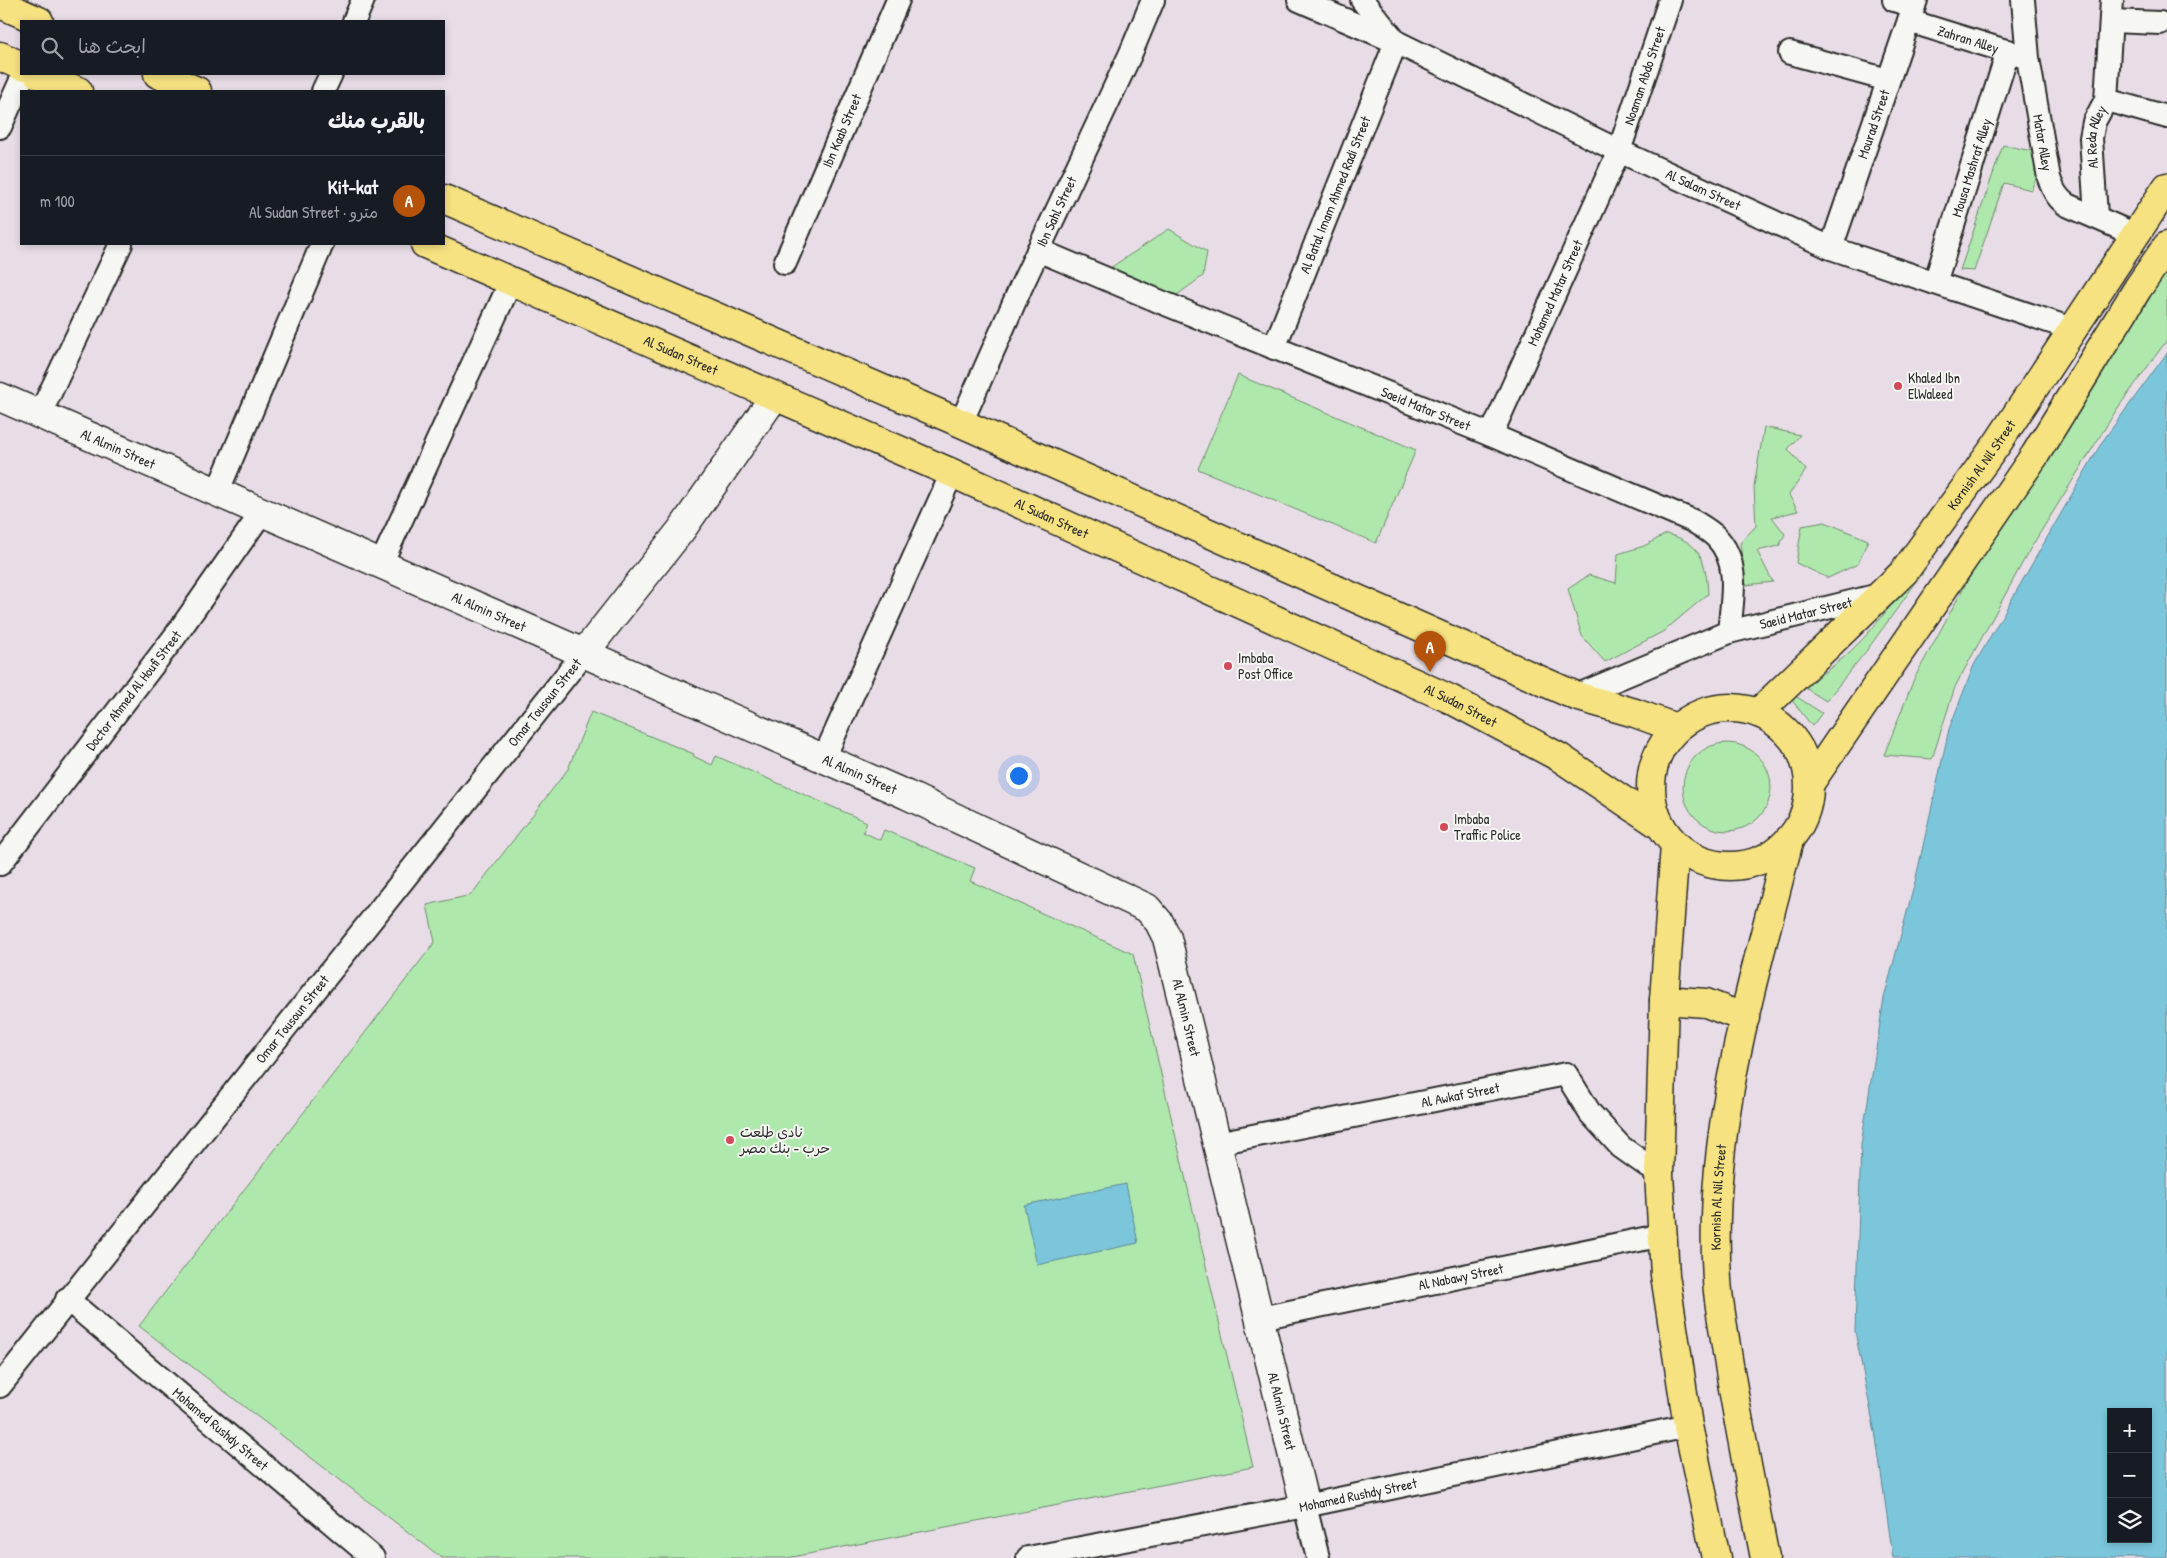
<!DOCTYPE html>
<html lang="ar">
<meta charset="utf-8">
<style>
:root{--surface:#171b24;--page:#20242c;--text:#f1f3f6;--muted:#9ea1a6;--line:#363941;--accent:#b45309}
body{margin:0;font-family:"Patrick Hand","Playpen Sans Arabic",sans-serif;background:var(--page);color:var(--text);direction:rtl}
.controls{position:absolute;right:15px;bottom:15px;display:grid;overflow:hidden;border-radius:0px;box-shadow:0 2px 8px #0003}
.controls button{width:45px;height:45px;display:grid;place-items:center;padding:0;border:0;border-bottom:1px solid var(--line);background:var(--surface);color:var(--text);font:25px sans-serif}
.you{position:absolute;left:1018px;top:775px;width:18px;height:18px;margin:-12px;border:4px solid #fff;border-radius:50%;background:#1a73e8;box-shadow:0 0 0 8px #1a73e833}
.badge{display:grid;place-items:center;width:32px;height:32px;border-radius:50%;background:var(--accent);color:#fff;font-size:16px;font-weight:700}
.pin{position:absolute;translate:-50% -41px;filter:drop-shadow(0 1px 2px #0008)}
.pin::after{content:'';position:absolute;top:26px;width:18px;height:15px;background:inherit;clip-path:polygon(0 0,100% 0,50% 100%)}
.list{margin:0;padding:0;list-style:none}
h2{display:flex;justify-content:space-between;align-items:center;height:65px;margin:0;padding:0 20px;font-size:21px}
h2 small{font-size:16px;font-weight:400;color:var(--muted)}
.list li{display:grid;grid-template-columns:32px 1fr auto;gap:15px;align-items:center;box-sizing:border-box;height:90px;padding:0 20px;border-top:1px solid var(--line)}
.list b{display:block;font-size:19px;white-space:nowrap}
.list p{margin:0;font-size:16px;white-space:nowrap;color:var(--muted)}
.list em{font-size:16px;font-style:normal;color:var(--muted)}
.icon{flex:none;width:28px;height:28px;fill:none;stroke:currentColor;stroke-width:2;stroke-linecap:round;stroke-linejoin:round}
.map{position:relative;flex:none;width:2167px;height:1558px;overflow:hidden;direction:ltr}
.search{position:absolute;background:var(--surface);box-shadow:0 2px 8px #0003;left:20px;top:20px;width:425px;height:55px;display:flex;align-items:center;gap:12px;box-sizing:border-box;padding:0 18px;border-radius:0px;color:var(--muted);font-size:19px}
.panel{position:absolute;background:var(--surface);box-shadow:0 2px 8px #0003;left:20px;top:90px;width:425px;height:155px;border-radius:0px;direction:rtl}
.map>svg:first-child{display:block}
.green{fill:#afe8ad;stroke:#6d8a6c}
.water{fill:#7cc6dc;stroke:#5c8895;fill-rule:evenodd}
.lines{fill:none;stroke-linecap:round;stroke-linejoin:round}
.minor-casing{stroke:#2b2b2b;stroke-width:26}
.tertiary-casing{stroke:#2b2b2b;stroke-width:31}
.primary-casing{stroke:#2b2b2b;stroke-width:31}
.minor{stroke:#f6f6f2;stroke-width:22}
.tertiary{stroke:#f6f6f2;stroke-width:28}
.primary{stroke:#f6e281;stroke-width:28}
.poi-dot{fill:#d1495b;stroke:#f6f6f2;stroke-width:2}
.labels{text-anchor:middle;stroke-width:4;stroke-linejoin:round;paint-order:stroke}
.street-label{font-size:14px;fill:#2b2b2b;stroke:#f6f6f2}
.poi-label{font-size:14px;fill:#2b2b2b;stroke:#f6f6f2;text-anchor:start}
</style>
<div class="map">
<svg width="2167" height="1558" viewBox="0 0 2167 1558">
<rect width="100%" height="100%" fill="#e8dde7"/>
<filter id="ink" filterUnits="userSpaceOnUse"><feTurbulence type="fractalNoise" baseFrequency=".02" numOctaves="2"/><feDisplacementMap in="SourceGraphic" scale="10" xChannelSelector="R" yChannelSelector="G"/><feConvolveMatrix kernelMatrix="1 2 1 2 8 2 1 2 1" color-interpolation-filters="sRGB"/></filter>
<g filter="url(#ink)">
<g class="green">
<path d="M2003,145L2032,151L2043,162L2031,190L2004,183L1974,271L1960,270Z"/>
<path d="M1169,229L1207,252L1203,276L1177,295L1104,272Z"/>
<path d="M2167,260V340L2117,409L2030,549L1955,687L1932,759L1884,755L1914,679L1982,554Z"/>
<path d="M1238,375L1416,450L1376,543L1198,469Z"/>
<path d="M1764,427L1800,435L1788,449L1806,470L1789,495L1798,511L1772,517L1785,534L1779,546L1757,551L1773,582L1746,585L1740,543L1756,526L1754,486Z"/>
<path d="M1825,522L1868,540L1858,564L1828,578L1796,563L1802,526Z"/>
<path d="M1666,534C1702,542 1706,562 1708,594L1664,631L1605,662L1582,636L1568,589L1589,575L1616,583L1618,554L1644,546Z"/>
<path d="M1923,573L1867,650L1826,701L1802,686C1855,657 1879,621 1914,574Z"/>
<path d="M1789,692L1822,713L1812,726L1787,694Z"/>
<path d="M591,712L694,754L693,756L712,765L716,756L867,822L863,832L880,840L884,830L975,868L970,881L1133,954L1253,1467L787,1558H442L139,1326L435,942L427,905L471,895L568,769Z"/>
<circle cx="1727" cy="787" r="44"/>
</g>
<g class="water">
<path d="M2167,353V1558H1893L1876,1438L1855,1331L1861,1145L1884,998L1915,882L1949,729L1974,665L2102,442ZM2111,1412H2148V1539H2111Z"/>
<path d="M1126,1184L1138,1243L1037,1265L1024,1205Z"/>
</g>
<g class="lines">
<g class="minor-casing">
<g id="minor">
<path id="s1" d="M1362,0L1396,42L1619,151L1831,248L2072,329"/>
<path d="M1894,0L1914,6"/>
<path id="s2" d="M2023,0L2028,58L2049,178C2053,190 2057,198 2067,205L2136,235"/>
<path d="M354,21L363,0"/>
<path id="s3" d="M1909,21L2022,56"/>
<path d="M2111,21L2160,23"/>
<path d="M1790,53L1888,80"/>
<path d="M323,91L331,74"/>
<path d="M2106,100L2167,117"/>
<path d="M0,127L24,74"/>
<path id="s4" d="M2096,216L2091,138L2094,122L2106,100L2112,0"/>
<path id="s5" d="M1831,248L1916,0"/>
<path id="s6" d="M1038,250L1161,302L1491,435L1693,521C1701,526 1710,531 1716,537C1741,562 1732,600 1729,632"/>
<path id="s7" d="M785,263L898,0"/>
<path id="s8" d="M1935,283L2008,51"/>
<path id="s9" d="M1274,348L1396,42L1299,0"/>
<path d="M40,414L121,244"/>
<path id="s10" d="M961,423L1021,287L1130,55L1153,0"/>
<path id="s11" d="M1491,435L1619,151L1670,0"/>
<path d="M217,493L322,244"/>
<path d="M381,564L511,281"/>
<path id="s12" d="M1576,696L1729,632L1883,594"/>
<path d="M824,758L952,473"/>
<path id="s13" d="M0,864L176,635L262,512"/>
<path id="s14" d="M1217,1143L1566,1074L1590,1113L1621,1147L1659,1174"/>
<path id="s15" d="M67,1299L373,1558"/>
<path id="s16" d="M1260,1318L1663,1235"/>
<path id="s17" d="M0,1386L584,653"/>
<path d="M1305,1506L1318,1558"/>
<path id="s18" d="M1028,1558L1305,1506L1688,1426"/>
</g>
</g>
<g class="tertiary-casing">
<g id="tertiary">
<path id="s19" d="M0,397L907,795L1147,908L1159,922L1167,938L1305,1506"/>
<path d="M584,653L682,529L774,397"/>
</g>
</g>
<g class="primary-casing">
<g id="primary">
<path d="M0,4L39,21"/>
<path d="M0,56L21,66"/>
<path d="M38,74L78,91"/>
<path d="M158,74L197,91"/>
<path d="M444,199L961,423L1576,696L1635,713L1676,728"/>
<path id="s20" d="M425,244L952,473L1450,699L1559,757L1661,826"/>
<circle cx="1730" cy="787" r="79"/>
<path id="s21" d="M1758,713L1904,572L1997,444L2167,187"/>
<path d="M1810,783L2035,455L2138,288L2167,246"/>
<path d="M1675,845L1664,1000L1659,1174L1665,1275L1688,1426L1716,1558"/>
<path d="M1664,1000L1706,1003L1745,1018"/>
<path id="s22" d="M1765,1558C1751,1487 1737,1417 1726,1346C1723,1324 1718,1301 1717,1279C1707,1130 1753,983 1789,840"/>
</g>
</g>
<use href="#minor" class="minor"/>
<use href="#tertiary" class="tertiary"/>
<use href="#primary" class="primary"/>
</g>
</g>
<g class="poi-dot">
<circle cx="1898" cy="386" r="5"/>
<circle cx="1228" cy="666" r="5"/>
<circle cx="1444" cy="827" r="5"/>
<circle cx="730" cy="1140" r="5"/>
</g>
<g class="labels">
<g class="street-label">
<text dy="5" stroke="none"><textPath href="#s3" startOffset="62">Zahran Alley</textPath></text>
<text dy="5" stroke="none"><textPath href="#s11" startOffset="391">Noaman Abdo Street</textPath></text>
<text dy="5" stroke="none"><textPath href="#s5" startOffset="131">Mourad Street</textPath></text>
<text dy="5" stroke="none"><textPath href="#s7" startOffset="144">Ibn Kaab Street</textPath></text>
<text dy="5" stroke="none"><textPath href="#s4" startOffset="80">Al Reda Alley</textPath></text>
<text dy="5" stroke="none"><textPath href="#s2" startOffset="144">Matar Alley</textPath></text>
<text dy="5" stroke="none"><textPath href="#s8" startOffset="121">Mousa Mashraf Alley</textPath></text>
<text dy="5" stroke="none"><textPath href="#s1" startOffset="395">Al Salam Street</textPath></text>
<text dy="5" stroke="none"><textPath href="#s9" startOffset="165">Al Batal Imam Ahmed Radi Street</textPath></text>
<text dy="5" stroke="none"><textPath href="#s10" startOffset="232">Ibn Sahl Street</textPath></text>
<text dy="5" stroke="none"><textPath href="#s11" startOffset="156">Mohamed Matar Street</textPath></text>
<text dy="5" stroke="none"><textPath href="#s20" startOffset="279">Al Sudan Street</textPath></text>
<text dy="5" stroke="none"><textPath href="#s6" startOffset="419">Saeid Matar Street</textPath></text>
<text dy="5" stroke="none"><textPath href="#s19" startOffset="129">Al Almin Street</textPath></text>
<text dy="5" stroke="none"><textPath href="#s21" startOffset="335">Kornish Al Nil Street</textPath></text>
<text dy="5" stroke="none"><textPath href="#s20" startOffset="684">Al Sudan Street</textPath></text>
<text dy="5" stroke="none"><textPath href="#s19" startOffset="534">Al Almin Street</textPath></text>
<text dy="5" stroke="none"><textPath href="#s12" startOffset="245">Saeid Matar Street</textPath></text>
<text dy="5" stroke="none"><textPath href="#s13" startOffset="219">Doctor Ahmed Al Houfi Street</textPath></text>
<text dy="5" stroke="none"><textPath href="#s17" startOffset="874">Omar Tousoun Street</textPath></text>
<text dy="5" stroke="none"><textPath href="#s20" startOffset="1134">Al Sudan Street</textPath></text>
<text dy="5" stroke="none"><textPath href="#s19" startOffset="939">Al Almin Street</textPath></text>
<text dy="5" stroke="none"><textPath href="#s19" startOffset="1374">Al Almin Street</textPath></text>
<text dy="5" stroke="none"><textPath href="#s17" startOffset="469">Omar Tousoun Street</textPath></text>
<text dy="5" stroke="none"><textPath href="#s14" startOffset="248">Al Awkaf Street</textPath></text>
<text dy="5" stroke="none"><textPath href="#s22" startOffset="365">Kornish Al Nil Street</textPath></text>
<text dy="5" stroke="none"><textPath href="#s16" startOffset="205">Al Nabawy Street</textPath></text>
<text dy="5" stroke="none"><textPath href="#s19" startOffset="1779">Al Almin Street</textPath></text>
<text dy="5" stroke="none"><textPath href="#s15" startOffset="201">Mohamed Rushdy Street</textPath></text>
<text dy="5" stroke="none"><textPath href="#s18" startOffset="336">Mohamed Rushdy Street</textPath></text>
</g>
<g class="poi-label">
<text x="1908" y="383">Khaled Ibn<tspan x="1908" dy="16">ElWaleed</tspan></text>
<text x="1238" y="663">Imbaba<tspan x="1238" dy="16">Post Office</tspan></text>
<text x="1454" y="824">Imbaba<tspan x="1454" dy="16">Traffic Police</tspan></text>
<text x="740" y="1137">نادى طلعت<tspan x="740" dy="16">حرب - بنك مصر</tspan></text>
</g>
</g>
</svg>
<div class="controls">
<button>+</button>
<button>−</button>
<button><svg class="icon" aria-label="layers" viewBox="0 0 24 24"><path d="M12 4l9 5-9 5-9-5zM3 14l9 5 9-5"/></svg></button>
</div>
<div class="you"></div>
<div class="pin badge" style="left:1430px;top:672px">A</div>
<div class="search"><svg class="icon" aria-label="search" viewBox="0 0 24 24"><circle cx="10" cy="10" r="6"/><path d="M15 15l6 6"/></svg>ابحث هنا</div>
<section class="panel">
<h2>بالقرب منك<small></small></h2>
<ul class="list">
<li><span class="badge">A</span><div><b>Kit-kat</b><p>مترو · Al Sudan Street</p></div><em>100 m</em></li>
</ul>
</section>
</div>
